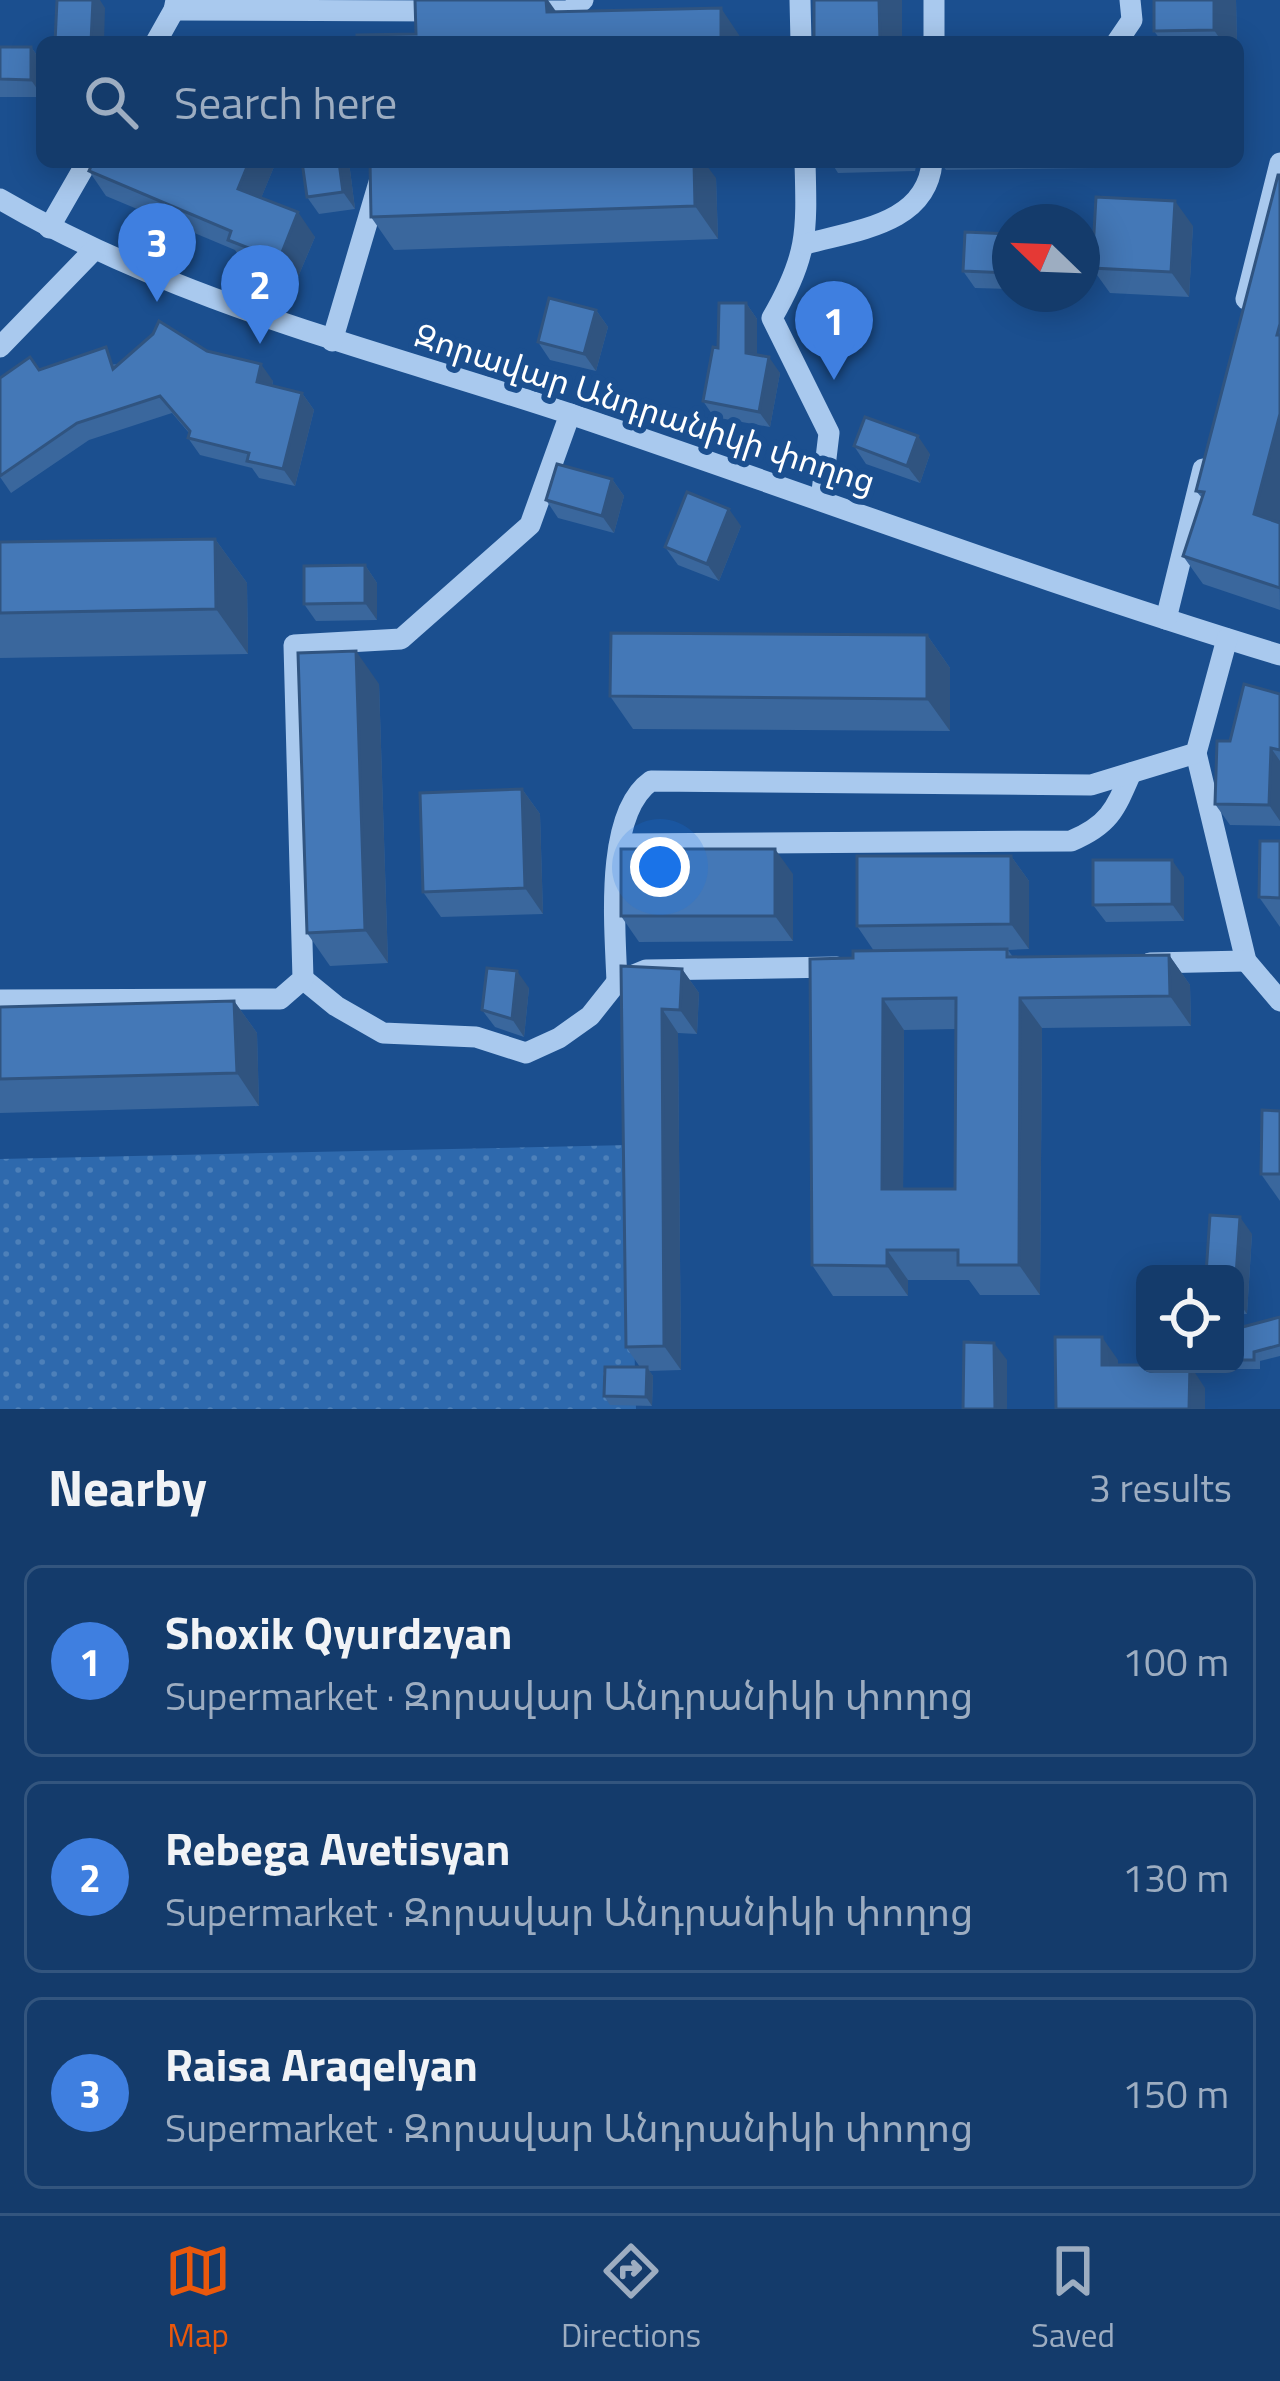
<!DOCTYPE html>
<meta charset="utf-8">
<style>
:root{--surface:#143b6b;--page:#1d4271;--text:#f1f3f6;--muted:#9dadc1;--line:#33557e;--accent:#ea580c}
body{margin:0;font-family:"Titillium Web","Noto Sans Armenian",sans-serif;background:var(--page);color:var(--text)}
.controls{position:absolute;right:36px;bottom:36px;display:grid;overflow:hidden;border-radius:18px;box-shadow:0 6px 30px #0003}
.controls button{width:108px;height:108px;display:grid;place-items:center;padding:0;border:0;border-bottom:3px solid var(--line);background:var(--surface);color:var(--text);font:60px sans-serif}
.compass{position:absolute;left:992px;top:204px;width:108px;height:108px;border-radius:50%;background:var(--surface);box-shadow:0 6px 30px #0003;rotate:293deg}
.you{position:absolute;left:660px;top:867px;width:42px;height:42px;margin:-30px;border:9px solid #fff;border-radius:50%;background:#1a73e8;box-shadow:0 0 0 18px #1a73e833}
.badge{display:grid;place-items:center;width:78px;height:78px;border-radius:50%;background:var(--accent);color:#fff;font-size:39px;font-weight:700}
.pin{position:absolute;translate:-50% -99px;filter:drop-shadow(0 3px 6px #0008)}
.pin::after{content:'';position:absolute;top:63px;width:42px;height:36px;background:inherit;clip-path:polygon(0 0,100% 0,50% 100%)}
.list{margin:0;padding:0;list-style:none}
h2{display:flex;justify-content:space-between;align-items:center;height:156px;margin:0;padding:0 48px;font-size:51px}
h2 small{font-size:39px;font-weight:400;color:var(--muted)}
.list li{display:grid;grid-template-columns:78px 1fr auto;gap:36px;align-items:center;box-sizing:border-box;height:192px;margin:0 24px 24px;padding:0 24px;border:3px solid var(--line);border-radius:18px}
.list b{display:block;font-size:45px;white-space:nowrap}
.list p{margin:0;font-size:39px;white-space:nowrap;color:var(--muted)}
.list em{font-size:39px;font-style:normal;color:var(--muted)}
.icon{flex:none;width:66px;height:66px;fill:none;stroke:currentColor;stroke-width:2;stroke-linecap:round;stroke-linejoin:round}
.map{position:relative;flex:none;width:1280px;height:1409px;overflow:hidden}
.search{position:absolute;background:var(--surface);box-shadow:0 6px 30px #0003;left:36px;right:36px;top:36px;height:132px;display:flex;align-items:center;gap:30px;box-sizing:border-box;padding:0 42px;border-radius:18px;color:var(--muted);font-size:45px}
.sheet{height:804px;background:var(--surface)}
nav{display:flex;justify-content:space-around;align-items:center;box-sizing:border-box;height:168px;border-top:3px solid var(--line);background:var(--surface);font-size:33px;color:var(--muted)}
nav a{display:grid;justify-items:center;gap:6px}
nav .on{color:var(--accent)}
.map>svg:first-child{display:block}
.park{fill:url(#park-dots)}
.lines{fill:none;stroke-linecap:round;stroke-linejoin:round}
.minor{stroke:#a9c9ee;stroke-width:21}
.wall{fill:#3a679d;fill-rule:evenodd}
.shaded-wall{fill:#305480}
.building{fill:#4478b7;stroke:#305480;stroke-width:3;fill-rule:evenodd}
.labels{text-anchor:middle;stroke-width:12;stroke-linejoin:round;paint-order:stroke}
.street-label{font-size:33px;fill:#fff;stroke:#1b4f8f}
</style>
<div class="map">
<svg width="1280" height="1409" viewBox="0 0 1280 1409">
<defs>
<pattern id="park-dots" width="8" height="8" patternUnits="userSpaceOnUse" patternTransform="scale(3)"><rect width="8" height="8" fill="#2e69ad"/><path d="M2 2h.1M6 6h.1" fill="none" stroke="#4d80b9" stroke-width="1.8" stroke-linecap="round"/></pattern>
</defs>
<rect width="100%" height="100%" fill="#1b4f8f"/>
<path class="park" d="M629,1145L636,1409H0V1159Z"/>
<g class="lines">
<g class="minor">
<path d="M800,0L801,42"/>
<path d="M174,10L444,11"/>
<path d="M529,11H569L583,0"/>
<path d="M156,42L174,10L176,0"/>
<path d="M934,42V0"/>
<path d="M1117,42L1132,20L1130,0"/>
<path d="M805,162C807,233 808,256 772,318L829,433L821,500"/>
<path d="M0,199C179,304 381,351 576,416C810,495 1043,583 1280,655"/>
<path d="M49,228L87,162"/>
<path d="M806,244C856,230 927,224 932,162"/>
<path d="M1246,299L1280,163"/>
<path d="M332,341L385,162"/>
<path d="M0,347L94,250"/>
<path d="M1166,619L1203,469"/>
<path d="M1196,753L1246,961L1280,1001"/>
<path d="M620,844L1071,841C1109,825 1115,810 1131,773"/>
<path d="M1150,963L1246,961"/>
<path d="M303,979L336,1006L383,1033L476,1037L526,1053L559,1038L590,1016L617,982L646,970L837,967"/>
<path d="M617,982C615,928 604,814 651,781L1091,785L1196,753L1227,639"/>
<path d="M0,1000L280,999L303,979L294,645L401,639L530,525L570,414"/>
</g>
</g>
<g class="wall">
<path d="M1236,0L1237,42H1162L1154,31Z"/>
<path d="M0,47H31L42,62V97H0Z"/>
<path d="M93,162H276L261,198L315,237L295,284L245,264L235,250L106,196L89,171Z"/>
<path d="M349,162L355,209L319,214L307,197Z"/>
<path d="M831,162H917L915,171L838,173Z"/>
<path d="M940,162H1177V167L946,170Z"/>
<path d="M1280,175L1279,522L1280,610L1203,584L1183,556L1202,498L1196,491Z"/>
<path d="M716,178L718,239L394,250L371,217Z"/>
<path d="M1193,226L1189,297L1110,293L1092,268Z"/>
<path d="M1010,234V289L975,288L963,271Z"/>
<path d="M746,303L757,319V355L780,373L770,427L714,417L703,401L718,348Z"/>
<path d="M596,310L608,327L596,371L550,360L538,342Z"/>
<path d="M207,351L273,381L272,386L302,393L314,410L295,486L259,478L252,468L200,455L188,438L189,433L172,413L89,440L11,493L0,477V378L39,370L118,364Z"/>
<path d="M854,446L930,454L920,483L866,464Z"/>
<path d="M612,479L624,496L614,533L558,518L546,500Z"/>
<path d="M741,526L719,581L678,565L665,547Z"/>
<path d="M215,539L247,583L248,654L0,658V542Z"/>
<path d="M365,565L377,583V620L316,621L304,604Z"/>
<path d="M927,635L950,668V731L633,729L610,696Z"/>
<path d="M379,684L388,963L330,966L307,933Z"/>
<path d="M1280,694V826L1230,825L1215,804L1230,741Z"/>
<path d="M522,789L540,814L543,914L441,917L423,892Z"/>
<path d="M1280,841V927L1259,897Z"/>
<path d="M1011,856L1029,881V949L1008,950L1013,957L1169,955L1190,985L1191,1026L1042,1028L1040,1295H980L969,1280H908V1296H833L812,1265L853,958L874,951L857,926ZM956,1029L955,1189H903L904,1030Z"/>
<path d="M793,874V941L639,942L621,916Z"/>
<path d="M1184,877V921L1106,922L1093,905Z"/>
<path d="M621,966L682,969L699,993L697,1034L678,1033L681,1370L649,1371L653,1376L652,1406L610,1405L604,1396L640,1367L626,1347Z"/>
<path d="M529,988L524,1037L495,1027L482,1010Z"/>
<path d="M234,1001L257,1033L259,1106L0,1113V1007Z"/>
<path d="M1280,1111V1201L1261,1174Z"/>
<path d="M1252,1234L1247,1314H1235V1274Z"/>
<path d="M1280,1317V1356L1260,1361V1369H1225L1222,1364H1235V1329Z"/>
</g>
<g class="shaded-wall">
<path d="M93,0H100L105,8L104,42H91Z"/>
<path d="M546,0H548L569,30L547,12Z"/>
<path d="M879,0H902V42H880Z"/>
<path d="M1214,0H1236L1237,42H1222L1214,30Z"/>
<path d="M721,8L743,41V42H721Z"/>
<path d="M31,47L42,62V96L31,80Z"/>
<path d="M249,162H276L255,213L238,189Z"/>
<path d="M339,162H349L355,209L343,192Z"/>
<path d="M694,162H704L716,178L718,239L695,206Z"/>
<path d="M1175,201L1193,226L1189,297L1171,272Z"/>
<path d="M298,212L315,237L295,284L279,260Z"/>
<path d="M746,303L757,319V369L746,353Z"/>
<path d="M596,310L608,327L596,371L584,354Z"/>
<path d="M769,357L780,373L770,427L759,412Z"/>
<path d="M261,364L273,381L269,399L257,382Z"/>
<path d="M302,393L314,410L295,486L283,469Z"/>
<path d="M1280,414V520L1274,543L1254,514Z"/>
<path d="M918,436L930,454L920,483L907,466Z"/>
<path d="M612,479L624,496L614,533L602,516Z"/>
<path d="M729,509L741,526L719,581L707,564Z"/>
<path d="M215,539L247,583L248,654L216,609Z"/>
<path d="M365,565L377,583V620L365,603Z"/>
<path d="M927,635L950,668V731L927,699Z"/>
<path d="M356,651L379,684L388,963L365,930Z"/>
<path d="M1271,748L1280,761V821L1269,805Z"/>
<path d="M522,789L540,814L543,914L525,888Z"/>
<path d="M775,849L793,874V941L775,916Z"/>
<path d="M1011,856L1029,881V949L1011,924Z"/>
<path d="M1172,860L1184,877V921L1172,904Z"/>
<path d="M1169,955L1190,985L1191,1026L1170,996Z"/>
<path d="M682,969L699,993L697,1034L680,1010Z"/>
<path d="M517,971L529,988L524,1037L512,1019Z"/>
<path d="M1020,998L1042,1028L1040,1295L1019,1265Z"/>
<path d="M883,999L904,1030L903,1219L882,1189Z"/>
<path d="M234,1001L257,1033L259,1106L237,1073Z"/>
<path d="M662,1009L678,1033L681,1370L664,1346Z"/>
<path d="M1240,1217L1252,1234L1247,1314L1235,1297Z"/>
<path d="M887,1250L908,1280V1296L887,1266Z"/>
<path d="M1102,1337L1118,1360V1387L1102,1365Z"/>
<path d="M994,1343L1007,1360V1409H995Z"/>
<path d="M1190,1365L1205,1388V1409H1189Z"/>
<path d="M647,1367L653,1376L652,1406L646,1397Z"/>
</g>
<g class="building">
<path d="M57,0H93L91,42H55Z"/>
<path d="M415,0H546L547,12L721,8V42H357V35L416,34Z"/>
<path d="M814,0H879L880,42H814Z"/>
<path d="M1154,0H1214V30L1154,31Z"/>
<path d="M0,47H31V80L0,79Z"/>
<path d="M93,162H249L238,189L298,212L279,260L228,240L231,231L89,171Z"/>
<path d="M302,162H339L343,192L307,197Z"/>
<path d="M370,162H694L695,206L371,217Z"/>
<path d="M1278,175H1280V324L1277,335H1280V414L1254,514L1280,523V588L1183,556L1204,492L1196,491Z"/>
<path d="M1096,197L1175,201L1171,272L1092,268Z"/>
<path d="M965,232L1010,234V273L963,271Z"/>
<path d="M549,298L596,310L584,354L538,342Z"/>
<path d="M719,303H746V353L769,357L759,412L703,401L713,347L718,348Z"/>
<path d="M159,321L207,351L261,364L257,382L302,393L283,469L247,461L249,453L188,438L190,431L160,396L77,423L0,476V378L30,357L39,370L106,347L113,369L153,334Z"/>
<path d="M865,417L918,436L907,466L854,446Z"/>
<path d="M557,464L612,479L602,516L546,500Z"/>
<path d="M687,492L729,509L707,564L665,547Z"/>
<path d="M215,539L216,609L0,613V542Z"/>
<path d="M365,565V603L304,604V566Z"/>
<path d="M611,633L927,635V699L610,696Z"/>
<path d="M356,651L365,930L307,933L298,653Z"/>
<path d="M1244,684L1280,694V750L1271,748L1269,805L1215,804L1217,741H1230Z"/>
<path d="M522,789L525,888L423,892L420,793Z"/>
<path d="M1260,841H1280V898L1259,897Z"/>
<rect x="621" y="849" width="154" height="67"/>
<path d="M857,856H1011V924L857,926Z"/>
<path d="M1093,860H1172V904L1093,905Z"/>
<path d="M1007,949V957L1169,955L1170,996L1020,998L1019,1265H958V1250H887V1266L812,1265L810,959L853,958V951ZM956,998L955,1189H882L883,999Z"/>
<path d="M621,966L682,969L680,1010L662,1009L664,1346L626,1347Z"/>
<path d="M487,968L517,971L512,1019L482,1010Z"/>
<path d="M234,1001L237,1073L0,1079V1007Z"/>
<path d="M1262,1110L1280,1111V1174H1261Z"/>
<path d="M1210,1215L1240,1217L1235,1291V1274H1206Z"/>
<path d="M1280,1317V1345L1254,1352V1360H1235V1329Z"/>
<path d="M1055,1337H1102V1365H1190L1189,1409H1056Z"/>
<path d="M964,1342L994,1343L995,1409H963Z"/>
<path d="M605,1367H647L646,1397L604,1396Z"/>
</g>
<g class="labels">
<g class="street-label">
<text transform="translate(645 408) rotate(18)" y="12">Զորավար Անդրանիկի փողոց</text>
</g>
</g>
</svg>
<div class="controls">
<button><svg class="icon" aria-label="locate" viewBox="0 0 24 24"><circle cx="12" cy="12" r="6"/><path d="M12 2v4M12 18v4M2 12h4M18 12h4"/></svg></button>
</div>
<svg class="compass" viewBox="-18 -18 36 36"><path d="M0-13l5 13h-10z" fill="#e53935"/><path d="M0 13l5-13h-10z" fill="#9dadc1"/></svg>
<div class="you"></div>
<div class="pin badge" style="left:834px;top:380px;background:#3f7fe0">1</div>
<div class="pin badge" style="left:260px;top:344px;background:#3f7fe0">2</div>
<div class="pin badge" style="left:157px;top:302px;background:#3f7fe0">3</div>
<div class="search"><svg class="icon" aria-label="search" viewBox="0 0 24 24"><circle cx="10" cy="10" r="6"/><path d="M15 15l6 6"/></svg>Search here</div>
</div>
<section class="sheet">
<h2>Nearby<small>3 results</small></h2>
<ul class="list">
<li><span class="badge" style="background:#3f7fe0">1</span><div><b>Shoxik Qyurdzyan</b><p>Supermarket · Զորավար Անդրանիկի փողոց</p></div><em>100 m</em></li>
<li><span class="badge" style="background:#3f7fe0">2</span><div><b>Rebega Avetisyan</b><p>Supermarket · Զորավար Անդրանիկի փողոց</p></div><em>130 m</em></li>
<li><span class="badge" style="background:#3f7fe0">3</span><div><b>Raisa Araqelyan</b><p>Supermarket · Զորավար Անդրանիկի փողոց</p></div><em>150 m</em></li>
</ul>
</section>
<nav>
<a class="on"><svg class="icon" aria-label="map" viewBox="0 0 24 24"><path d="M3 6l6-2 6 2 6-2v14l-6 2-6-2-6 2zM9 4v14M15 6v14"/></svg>Map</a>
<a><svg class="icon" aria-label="directions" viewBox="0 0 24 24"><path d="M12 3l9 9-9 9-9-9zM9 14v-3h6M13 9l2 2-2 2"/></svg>Directions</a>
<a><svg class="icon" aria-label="saved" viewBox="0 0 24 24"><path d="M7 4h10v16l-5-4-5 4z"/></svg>Saved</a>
</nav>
